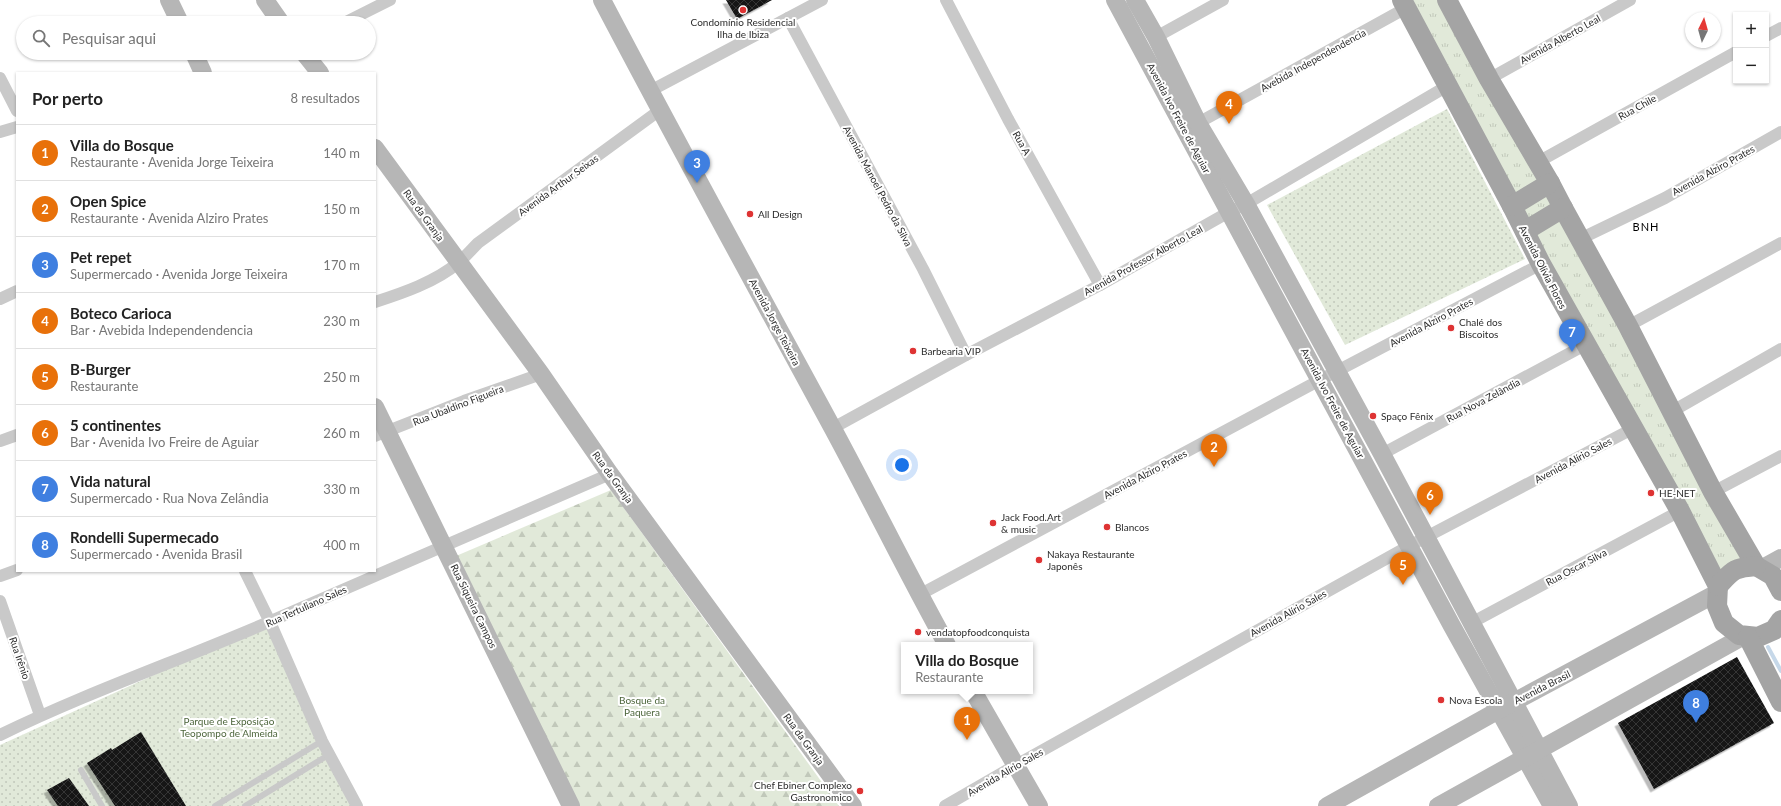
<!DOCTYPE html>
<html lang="pt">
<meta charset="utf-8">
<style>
:root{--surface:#fff;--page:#f2f2f2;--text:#222;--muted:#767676;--line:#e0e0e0;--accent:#1a73e8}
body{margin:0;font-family:Lato,sans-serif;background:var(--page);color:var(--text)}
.controls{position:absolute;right:12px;top:12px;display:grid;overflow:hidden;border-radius:0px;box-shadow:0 1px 3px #0004}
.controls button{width:36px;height:36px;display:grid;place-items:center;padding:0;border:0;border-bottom:1px solid var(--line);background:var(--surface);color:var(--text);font:20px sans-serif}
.compass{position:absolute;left:1685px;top:12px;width:36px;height:36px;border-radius:50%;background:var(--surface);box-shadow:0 1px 3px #0004;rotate:5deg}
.you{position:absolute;left:902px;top:465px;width:14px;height:14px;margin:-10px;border:3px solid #fff;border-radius:50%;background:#1a73e8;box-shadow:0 0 0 6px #1a73e833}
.badge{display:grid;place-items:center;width:26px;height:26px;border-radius:50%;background:var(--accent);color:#fff;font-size:13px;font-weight:700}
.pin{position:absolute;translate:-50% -33px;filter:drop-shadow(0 1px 2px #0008)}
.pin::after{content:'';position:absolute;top:21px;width:14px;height:12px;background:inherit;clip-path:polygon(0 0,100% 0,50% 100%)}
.popup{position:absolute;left:901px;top:642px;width:132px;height:52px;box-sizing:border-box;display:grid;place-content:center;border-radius:0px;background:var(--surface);filter:drop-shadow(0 1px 3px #0005);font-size:13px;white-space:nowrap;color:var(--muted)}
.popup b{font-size:15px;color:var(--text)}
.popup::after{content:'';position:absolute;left:50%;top:100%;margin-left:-8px;border:8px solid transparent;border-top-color:var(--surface)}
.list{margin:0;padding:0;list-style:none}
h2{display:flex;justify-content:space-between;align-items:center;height:52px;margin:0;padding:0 16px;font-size:17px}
h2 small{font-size:13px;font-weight:400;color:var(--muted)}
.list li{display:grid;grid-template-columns:26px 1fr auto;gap:12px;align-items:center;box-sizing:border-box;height:56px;padding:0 16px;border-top:1px solid var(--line)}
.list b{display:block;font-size:15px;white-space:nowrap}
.list p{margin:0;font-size:13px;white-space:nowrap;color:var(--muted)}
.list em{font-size:13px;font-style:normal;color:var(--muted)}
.icon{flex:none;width:22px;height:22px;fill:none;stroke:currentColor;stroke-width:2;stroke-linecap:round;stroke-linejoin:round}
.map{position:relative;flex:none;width:1781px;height:806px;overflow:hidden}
.search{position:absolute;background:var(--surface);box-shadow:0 1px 3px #0004;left:16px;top:16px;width:360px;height:44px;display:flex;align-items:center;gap:10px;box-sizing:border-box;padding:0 14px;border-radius:22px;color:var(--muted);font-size:15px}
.panel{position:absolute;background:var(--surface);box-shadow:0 1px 3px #0004;left:16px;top:72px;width:360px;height:500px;border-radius:0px}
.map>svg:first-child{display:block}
.grass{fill:url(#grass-tufts)}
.forest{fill:url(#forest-firs)}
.park{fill:url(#park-dots)}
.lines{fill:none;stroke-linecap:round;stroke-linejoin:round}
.stream{stroke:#c6d8e9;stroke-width:4}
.building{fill:url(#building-cross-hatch);filter:url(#shadow)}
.lane{stroke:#c9c9c9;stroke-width:6}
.street{stroke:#c9c9c9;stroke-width:12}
.secondary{stroke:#b6b6b6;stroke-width:18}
.primary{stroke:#a4a4a4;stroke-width:20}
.poi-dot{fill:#de3333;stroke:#fff;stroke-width:1.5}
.labels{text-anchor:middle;stroke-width:4;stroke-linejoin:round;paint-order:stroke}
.poi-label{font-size:10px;fill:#2c2c2c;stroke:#fff;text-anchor:start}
.street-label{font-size:10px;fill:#2c2c2c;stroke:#fff}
.park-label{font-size:10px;fill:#4c653b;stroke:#fff}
.neighbourhood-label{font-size:11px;letter-spacing:1px;fill:#000;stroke:#fff}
</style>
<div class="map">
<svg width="1781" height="806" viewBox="0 0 1781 806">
<defs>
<pattern id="grass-tufts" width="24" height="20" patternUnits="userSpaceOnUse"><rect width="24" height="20" fill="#e1e9d9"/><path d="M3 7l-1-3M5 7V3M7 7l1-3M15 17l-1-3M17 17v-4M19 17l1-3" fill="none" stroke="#c1c8ba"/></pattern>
<pattern id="forest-firs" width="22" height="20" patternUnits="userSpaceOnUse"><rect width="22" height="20" fill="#e1e9d9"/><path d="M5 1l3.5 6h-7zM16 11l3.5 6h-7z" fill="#c1c8ba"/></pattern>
<pattern id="park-dots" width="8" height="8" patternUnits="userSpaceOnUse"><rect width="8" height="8" fill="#e1e9d9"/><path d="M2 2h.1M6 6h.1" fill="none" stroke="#c1c8ba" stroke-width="1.8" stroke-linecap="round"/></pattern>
<pattern id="building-cross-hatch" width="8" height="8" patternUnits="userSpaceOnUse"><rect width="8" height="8" fill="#131313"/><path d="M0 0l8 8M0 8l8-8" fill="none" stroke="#363636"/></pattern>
<filter id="shadow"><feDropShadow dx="-3.5" dy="3.5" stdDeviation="0" flood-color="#0004"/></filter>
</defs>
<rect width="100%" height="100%" fill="#fff"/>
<path class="grass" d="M1402,0H1446L1756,567L1717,588Z"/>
<path class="forest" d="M611,490L839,806H579L456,556Z"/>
<g class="park">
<path d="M1447,109L1525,259L1345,345L1267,205Z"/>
<path d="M270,622L357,806H0V745Z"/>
</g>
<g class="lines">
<path class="stream" d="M1768,647L1781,671"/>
</g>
<g class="building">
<path d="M726,0H772L737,19Z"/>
<path d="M1737,657L1774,723L1654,789L1618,723Z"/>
<path d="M141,732L186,806H115L87,763L111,748L112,750Z"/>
<path d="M69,778L89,806H58L47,790Z"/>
</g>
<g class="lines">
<g class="lane">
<path d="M81,770L102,806"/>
<path d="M215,806L322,741"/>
<path d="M245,806L330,754"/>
</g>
<g class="street">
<path d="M946,0L1008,119L1100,285"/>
<path d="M788,18L923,269L966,355"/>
<path d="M344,23L390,0"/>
<path d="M1766,36L1781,28"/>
<path d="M1156,37L1223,0"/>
<path d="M0,78L17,111"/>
<path d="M1489,79L1630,0"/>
<path d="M650,91L822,0"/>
<path d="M1198,123L1406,8"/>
<path d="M0,132L17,127"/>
<path d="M1538,162L1736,52"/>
<path d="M1580,239L1665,198L1781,132"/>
<path d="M0,299L17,291"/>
<path d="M375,302C403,293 435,282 458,263C465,257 471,250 478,243L660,110"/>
<path d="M1628,326L1781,243"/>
<path d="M1671,412L1781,349"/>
<path d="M833,428L966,355L1100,285L1229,212L1246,204L1449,85"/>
<path d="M375,436L464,401L541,374"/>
<path d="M0,441L17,435"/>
<path d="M1382,454L1585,345"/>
<path d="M1713,492L1781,456"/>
<path d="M245,571L270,622L322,741L357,806"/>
<path d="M0,576L17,570"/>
<path d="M919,595L1320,380L1541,264"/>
<path d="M0,601L40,715"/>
<path d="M1471,623L1680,511"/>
<path d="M0,735C88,692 181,660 271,621C384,573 497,522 610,474"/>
<path d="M945,806L1016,765L1409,546L1634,428"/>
</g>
<g class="secondary">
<path d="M169,0L180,23"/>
<path d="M265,0L281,23"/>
<path d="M602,0C677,143 755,285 832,427C871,499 907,573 947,645"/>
<path d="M1115,0L1452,626L1552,806"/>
<path d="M1135,0L1156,37L1198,123L1246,204L1382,454L1569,806"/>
<path d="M194,53L203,73"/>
<path d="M304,53L320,73"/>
<path d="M375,148L541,374L610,474L853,806"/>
<path d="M375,407L571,806"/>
<path d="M1761,569L1781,558"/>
<path d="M973,691L1039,806"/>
<path d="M1327,806L1499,710L1717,593"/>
<path d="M1438,806L1744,636"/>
</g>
<g class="primary">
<path d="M1402,0L1512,206L1541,264L1680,511L1718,586L1717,606L1724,623L1739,635L1758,637L1774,630L1781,620"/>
<path d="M1447,0L1489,79L1550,183L1563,208L1628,326L1713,492L1756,566L1773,576L1781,591"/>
<path d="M1512,206L1550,183"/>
<path d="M1525,231L1563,208"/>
<path d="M1718,586C1733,570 1733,568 1756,566"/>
<path d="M1748,637L1781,702"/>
</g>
</g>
<g class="poi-dot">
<circle cx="743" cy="10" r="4"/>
<circle cx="750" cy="214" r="4"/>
<circle cx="1451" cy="328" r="4"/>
<circle cx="913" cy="351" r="4"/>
<circle cx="1373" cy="416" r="4"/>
<circle cx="1651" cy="493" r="4"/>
<circle cx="993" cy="523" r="4"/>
<circle cx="1107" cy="527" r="4"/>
<circle cx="1039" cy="560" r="4"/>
<circle cx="918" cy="632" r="4"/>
<circle cx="1441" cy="700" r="4"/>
<circle cx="860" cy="791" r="4"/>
</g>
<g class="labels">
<g class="poi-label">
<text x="743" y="26" text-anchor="middle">Condomínio Residencial<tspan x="743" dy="12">Ilha de Ibiza</tspan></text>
<text x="758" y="218">All Design</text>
<text x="1459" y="326">Chalé dos<tspan x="1459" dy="12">Biscoitos</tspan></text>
<text x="921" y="355">Barbearia VIP</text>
<text x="1381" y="420">Spaço Fênix</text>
<text x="1659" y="497">HE-NET</text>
<text x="1001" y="521">Jack Food.Art<tspan x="1001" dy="12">&amp; music</tspan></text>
<text x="1115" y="531">Blancos</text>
<text x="1047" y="558">Nakaya Restaurante<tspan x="1047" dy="12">Japonês</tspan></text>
<text x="926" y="636">vendatopfoodconquista</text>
<text x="1449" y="704">Nova Escola</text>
<text x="852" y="789" text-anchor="end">Chef Ebiner Complexo<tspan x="852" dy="12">Gastronomico</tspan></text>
</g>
<g class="street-label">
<text transform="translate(1560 39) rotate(-29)" y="4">Avenida Alberto Leal</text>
<text transform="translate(1313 60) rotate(-29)" y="4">Avebida Independendencia</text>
<text transform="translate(1637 107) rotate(-29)" y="4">Rua Chile</text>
<text transform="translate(1179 118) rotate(62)" y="4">Avenida Ivo Freire de Aguiar</text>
<text transform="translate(1022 143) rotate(61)" y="4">Rua A</text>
<text transform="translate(1713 170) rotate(-29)" y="4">Avenida Alziro Prates</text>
<text transform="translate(558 185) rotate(-36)" y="4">Avenida Arthur Seixas</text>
<text transform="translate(878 186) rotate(62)" y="4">Avenida Manoel Pedro da Silva</text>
<text transform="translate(424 215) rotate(54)" y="4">Rua da Granja</text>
<text transform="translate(1143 260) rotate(-29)" y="4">Avenida Professor Alberto Leal</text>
<text transform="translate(1543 267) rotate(63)" y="4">Avenida Olívia Flores</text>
<text transform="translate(775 322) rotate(62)" y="4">Avenida Jorge Teixeira</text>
<text transform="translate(1431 322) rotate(-28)" y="4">Avenida Alziro Prates</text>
<text transform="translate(1483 400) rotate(-28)" y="4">Rua Nova Zelândia</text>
<text transform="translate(1333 403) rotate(62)" y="4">Avenida Ivo Freire de Aguiar</text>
<text transform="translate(458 405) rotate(-21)" y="4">Rua Ubaldino Figueira</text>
<text transform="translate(1573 460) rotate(-28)" y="4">Avenida Alírio Sales</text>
<text transform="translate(1145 474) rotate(-28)" y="4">Avenida Alziro Prates</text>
<text transform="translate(613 477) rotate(54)" y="4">Rua da Granja</text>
<text transform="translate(1576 567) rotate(-28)" y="4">Rua Oscar Silva</text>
<text transform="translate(306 606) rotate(-24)" y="4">Rua Tertuliano Sales</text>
<text transform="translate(474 606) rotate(64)" y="4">Rua Siqueira Campos</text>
<text transform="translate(1288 613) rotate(-29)" y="4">Avenida Alírio Sales</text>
<text transform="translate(20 658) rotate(71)" y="4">Rua Irênio</text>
<text transform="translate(1542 687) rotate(-27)" y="4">Avenida Brasil</text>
<text transform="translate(804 739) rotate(54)" y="4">Rua da Granja</text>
<text transform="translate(1005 772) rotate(-30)" y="4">Avenida Alírio Sales</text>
</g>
<g class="park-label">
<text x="642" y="704">Bosque da<tspan x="642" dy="12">Paquera</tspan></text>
<text x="229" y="725">Parque de Exposição<tspan x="229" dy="12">Teopompo de Almeida</tspan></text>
</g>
<g class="neighbourhood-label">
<text x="1646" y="231">BNH</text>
</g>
</g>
</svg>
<div class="controls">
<button>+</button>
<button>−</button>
</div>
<svg class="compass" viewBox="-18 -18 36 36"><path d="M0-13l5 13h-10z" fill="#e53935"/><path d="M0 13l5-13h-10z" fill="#767676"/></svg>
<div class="you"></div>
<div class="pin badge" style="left:967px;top:740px;background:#e8710a">1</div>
<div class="popup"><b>Villa do Bosque</b>Restaurante</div>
<div class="pin badge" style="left:1214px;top:467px;background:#e8710a">2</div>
<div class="pin badge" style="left:697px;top:183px;background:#3f7fe0">3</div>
<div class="pin badge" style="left:1229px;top:124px;background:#e8710a">4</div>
<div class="pin badge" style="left:1403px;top:585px;background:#e8710a">5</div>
<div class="pin badge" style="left:1430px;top:515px;background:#e8710a">6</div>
<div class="pin badge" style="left:1572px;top:352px;background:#3f7fe0">7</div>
<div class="pin badge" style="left:1696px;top:723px;background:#3f7fe0">8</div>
<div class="search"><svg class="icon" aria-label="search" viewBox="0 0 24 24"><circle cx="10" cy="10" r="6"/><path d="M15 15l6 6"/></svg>Pesquisar aqui</div>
<section class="panel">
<h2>Por perto<small>8 resultados</small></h2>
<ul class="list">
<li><span class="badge" style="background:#e8710a">1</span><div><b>Villa do Bosque</b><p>Restaurante · Avenida Jorge Teixeira</p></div><em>140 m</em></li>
<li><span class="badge" style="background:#e8710a">2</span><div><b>Open Spice</b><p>Restaurante · Avenida Alziro Prates</p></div><em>150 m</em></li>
<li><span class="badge" style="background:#3f7fe0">3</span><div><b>Pet repet</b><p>Supermercado · Avenida Jorge Teixeira</p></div><em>170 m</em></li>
<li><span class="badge" style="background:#e8710a">4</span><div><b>Boteco Carioca</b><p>Bar · Avebida Independendencia</p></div><em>230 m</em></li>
<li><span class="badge" style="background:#e8710a">5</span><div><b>B-Burger</b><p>Restaurante</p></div><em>250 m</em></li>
<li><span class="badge" style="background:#e8710a">6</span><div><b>5 continentes</b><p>Bar · Avenida Ivo Freire de Aguiar</p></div><em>260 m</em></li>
<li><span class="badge" style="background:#3f7fe0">7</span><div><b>Vida natural</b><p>Supermercado · Rua Nova Zelândia</p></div><em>330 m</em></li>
<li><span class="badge" style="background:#3f7fe0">8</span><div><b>Rondelli Supermecado</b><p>Supermercado · Avenida Brasil</p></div><em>400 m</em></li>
</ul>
</section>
</div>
